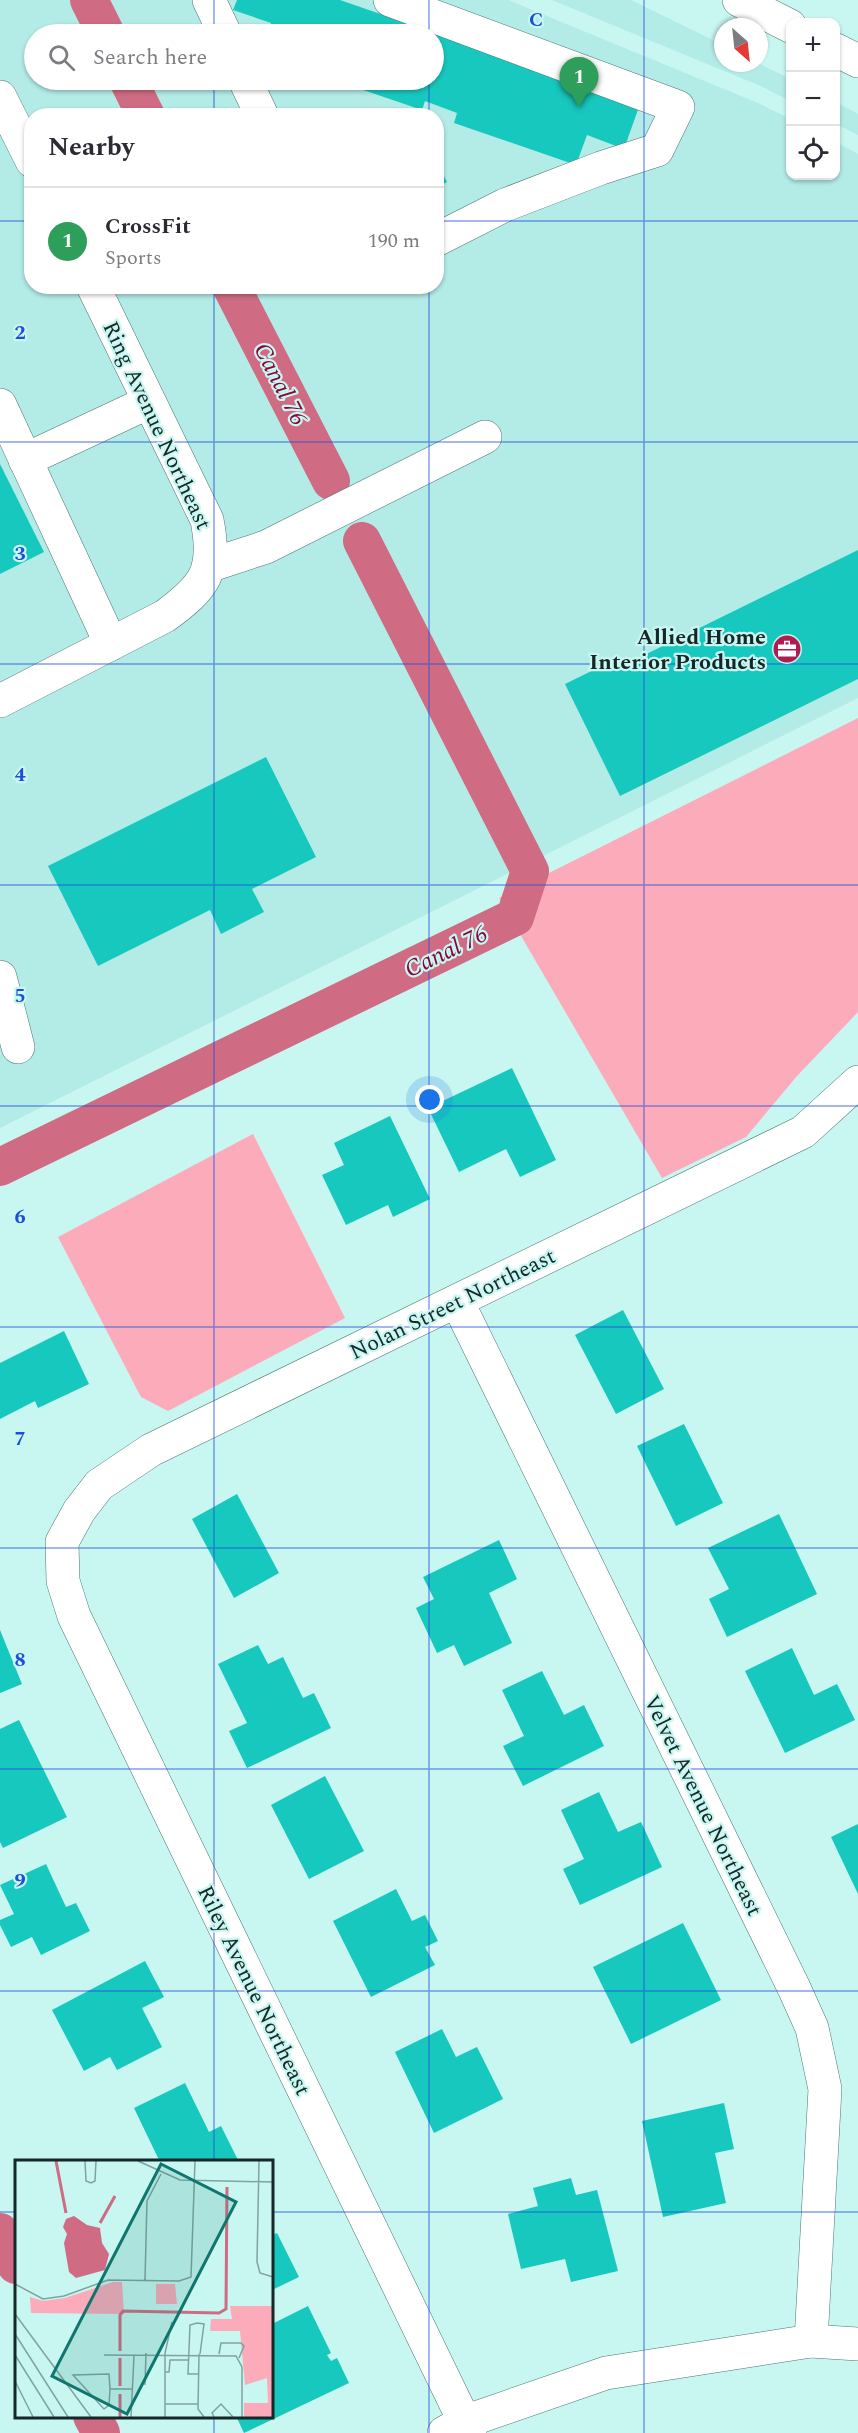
<!DOCTYPE html>
<meta charset="utf-8">
<style>
:root{--surface:#fff;--page:#f7f7f7;--text:#2b2b33;--muted:#7c7c81;--line:#e1e1e2;--accent:#1a73e8}
body{margin:0;font-family:Spectral,serif;background:var(--page);color:var(--text)}
.controls{position:absolute;right:18px;top:18px;display:grid;overflow:hidden;border-radius:12px;box-shadow:0 2px 4px #0004}
.controls button{width:54px;height:54px;display:grid;place-items:center;padding:0;border:0;border-bottom:2px solid var(--line);background:var(--surface);color:var(--text);font:30px sans-serif}
.compass{position:absolute;left:714px;top:18px;width:54px;height:54px;border-radius:50%;background:var(--surface);box-shadow:0 2px 4px #0004;rotate:153deg}
.you{position:absolute;left:430px;top:1100px;width:21px;height:21px;margin:-15px;border:4px solid #fff;border-radius:50%;background:#1a73e8;box-shadow:0 0 0 9px #1a73e833}
.badge{display:grid;place-items:center;width:39px;height:39px;border-radius:50%;background:var(--accent);color:#fff;font-size:20px;font-weight:700}
.pin{position:absolute;translate:-50% -50px;filter:drop-shadow(0 2px 3px #0008)}
.pin::after{content:'';position:absolute;top:32px;width:21px;height:18px;background:inherit;clip-path:polygon(0 0,100% 0,50% 100%)}
.list{margin:0;padding:0;list-style:none}
h2{display:flex;justify-content:space-between;align-items:center;height:78px;margin:0;padding:0 24px;font-size:26px}
h2 small{font-size:20px;font-weight:400;color:var(--muted)}
.list li{display:grid;grid-template-columns:39px 1fr auto;gap:18px;align-items:center;box-sizing:border-box;height:108px;padding:0 24px;border-top:2px solid var(--line)}
.list b{display:block;font-size:22px;white-space:nowrap}
.list p{margin:0;font-size:20px;white-space:nowrap;color:var(--muted)}
.list em{font-size:20px;font-style:normal;color:var(--muted)}
.icon{flex:none;width:33px;height:33px;fill:none;stroke:currentColor;stroke-width:2;stroke-linecap:round;stroke-linejoin:round}
.map{position:relative;flex:none;width:858px;height:2433px;overflow:hidden}
.search{position:absolute;background:var(--surface);box-shadow:0 2px 4px #0004;left:24px;top:24px;width:420px;height:66px;display:flex;align-items:center;gap:15px;box-sizing:border-box;padding:0 21px;border-radius:33px;color:var(--muted);font-size:22px}
.panel{position:absolute;background:var(--surface);box-shadow:0 2px 4px #0004;left:24px;top:108px;width:420px;height:186px;border-radius:24px}
.map>svg:first-child{display:block}
.built{fill:#b3ebe6;fill-rule:evenodd}
.green{fill:#fcabbb}
.lines{fill:none;stroke-linecap:round;stroke-linejoin:round}
.canal{stroke:#cf6b82;stroke-width:38}
.building{fill:#17c8be}
.minor-casing{stroke:#4c7773;stroke-width:34}
.highway-casing{stroke:#4c7773;stroke-width:34}
.minor{stroke:#fff;stroke-width:33}
.highway{stroke:#fff;stroke-width:33}
.grid{fill:none;stroke:#1d4ed8;stroke-width:1.5;stroke-opacity:0.55}
.labels{text-anchor:middle;stroke-width:4.5;stroke-linejoin:round;paint-order:stroke}
.street-label{font-size:22px;fill:#152726;stroke:#c8f6f1}
.poi-label{font-size:22px;font-weight:bold;fill:#152726;stroke:#c8f6f1;text-anchor:end}
.water-label{font-size:24px;font-style:italic;fill:#87063a;stroke:#c8f6f1}
.inset-river{fill:none;stroke:#cf6b82;stroke-width:3}
.inset-road{fill:none;stroke:#80a3a0;stroke-width:1.5}
.view{fill:#0f766e;fill-opacity:0.15;stroke:#0f766e;stroke-width:3}
.inset-edge{fill:none;stroke:#152726;stroke-width:3}
.grid-label{font-size:20px;text-anchor:middle;font-weight:bold;fill:#1d4ed8;stroke:#c8f6f1;stroke-width:4.5;stroke-linejoin:round;paint-order:stroke}
</style>
<div class="map">
<svg width="858" height="2433" viewBox="0 0 858 2433">
<rect width="100%" height="100%" fill="#c8f6f1"/>
<g class="built">
<path d="M0,0H508L758,103L790,119V176H836V142L858,154V698L0,1128ZM34,34H434V80H34ZM32,116H436V286H32Z"/>
<path d="M552,0H631L723,45V63H758L790,79V101L763,87Z"/>
<path d="M836,102L858,114V135L836,124Z"/>
</g>
<g class="green">
<path d="M858,718V1012L797,1076L746,1137L662,1178L499,898Z"/>
<path d="M253,1134L345,1318L168,1411L141,1397L58,1237Z"/>
</g>
<g class="lines">
<g class="canal">
<path d="M89,0L106,34"/>
<path d="M128,80L146,116"/>
<path d="M231,286L331,481"/>
<path d="M0,1167L515,917L530,871L362,541"/>
<path d="M0,2232L16,2265"/>
<path d="M92,2416L101,2433"/>
</g>
</g>
<g class="building">
<path d="M237,0H340L640,104L624,149L587,135L576,165L454,123L457,113L425,101L422,110L334,80H434V34H267L271,23L233,10Z"/>
<path d="M436,161L447,182L436,188Z"/>
<path d="M0,464L44,552L0,574Z"/>
<path d="M858,550V679L620,796L565,684L618,658L622,666Z"/>
<path d="M266,757L316,857L252,889L264,912L221,934L210,910L98,966L48,866Z"/>
<path d="M512,1068L556,1160L520,1177L506,1149L459,1172L428,1108Z"/>
<path d="M390,1116L430,1199L393,1217L388,1205L346,1225L322,1175L344,1165L334,1143Z"/>
<path d="M623,1310L664,1389L616,1414L575,1335Z"/>
<path d="M64,1331L89,1384L38,1408L35,1401L0,1419V1363Z"/>
<path d="M684,1424L723,1503L676,1526L637,1446Z"/>
<path d="M237,1494L279,1573L234,1598L192,1519Z"/>
<path d="M779,1514L817,1594L727,1637L709,1599L729,1589L708,1548Z"/>
<path d="M499,1540L517,1579L489,1593L512,1643L464,1666L454,1645L437,1653L416,1608L434,1599L423,1577Z"/>
<path d="M0,1630L22,1684L0,1693Z"/>
<path d="M258,1645L268,1664L283,1657L303,1698L314,1693L331,1728L247,1768L229,1731L247,1723L218,1664Z"/>
<path d="M792,1648L814,1695L837,1684L855,1720L785,1753L745,1671Z"/>
<path d="M542,1671L564,1715L584,1705L604,1746L523,1786L503,1746L524,1736L502,1690Z"/>
<path d="M19,1720L67,1817L3,1848L0,1842V1729Z"/>
<path d="M325,1776L364,1851L309,1879L271,1805Z"/>
<path d="M599,1792L618,1832L641,1822L662,1867L580,1905L563,1869L584,1859L561,1810Z"/>
<path d="M858,1824V1894L831,1837Z"/>
<path d="M46,1864L66,1907L76,1903L90,1931L41,1955L32,1937L11,1947L0,1925V1920L14,1914L0,1885Z"/>
<path d="M396,1889L412,1921L425,1915L438,1941L425,1947L435,1965L371,1997L333,1921Z"/>
<path d="M683,1923L721,2000L631,2044L593,1967Z"/>
<path d="M145,1961L164,1997L142,2008L162,2047L117,2070L110,2057L84,2071L52,2010Z"/>
<path d="M442,2029L456,2057L477,2047L503,2099L434,2133L395,2052Z"/>
<path d="M185,2083L209,2132L221,2126L239,2162H160L134,2108Z"/>
<path d="M724,2103L734,2149L715,2153L726,2203L663,2217L642,2121Z"/>
<path d="M571,2178L576,2195L597,2190L618,2271L571,2282L565,2259L521,2269L508,2214L538,2206L533,2188Z"/>
<path d="M277,2233L299,2277L272,2290V2235Z"/>
<path d="M308,2306L331,2353L327,2355L331,2361L337,2358L349,2383L244,2433L236,2416H272V2324Z"/>
</g>
<g class="lines">
<g class="minor-casing">
<g id="minor">
<path d="M209,0L225,34"/>
<path d="M390,0L678,107L657,150L601,168L505,205L436,240"/>
<path d="M245,80L262,116"/>
<path d="M0,97L32,161"/>
<path d="M0,405L111,644"/>
<path d="M25,460L149,402"/>
<path d="M211,565L266,547L485,437"/>
<path d="M0,701L165,616C205,587 217,571 207,520L93,286"/>
<path d="M0,977L18,1047"/>
<path d="M457,1301L794,1988L812,2028L825,2089L811,2341"/>
<path d="M444,2433L464,2422L606,2373L811,2341L858,2344"/>
<path d="M470,2433L74,1616L63,1581L62,1542L79,1511L99,1485L151,1450L803,1132L858,1082"/>
</g>
</g>
<g class="highway-casing">
<g id="highway">
<path d="M739,0L790,26"/>
<path d="M836,50L858,61"/>
</g>
</g>
<use href="#minor" class="minor"/>
<use href="#highway" class="highway"/>
</g>
<path class="grid" d="M214,0V34M429,0V34M644,0V2433M214,80V116M429,80V116M0,221H32M436,221H858M214,286V2162M429,286V2433M0,442H858M0,664H858M0,885H858M0,1106H858M0,1327H858M0,1548H858M0,1769H858M0,1991H858M0,2212H16M272,2212H858M214,2416V2433"/>
<defs>
<g id="office-disc" transform="scale(1.5)"><circle r="9.5" fill="#ae1d50" stroke="#c8f6f1"/><path d="M-6-3h4V-5.5h4V-3h4V5H-6ZM-1-4.5V-3h2v-1.5ZM-6 0V1H6V0Z" fill="#fff"/></g>
</defs>
<g fill-rule="evenodd">
<use href="#office-disc" x="787" y="649"/>
</g>
<g class="labels">
<g class="street-label">
<text transform="translate(158 425) rotate(65)" y="8">Ring Avenue Northeast</text>
<text transform="translate(452 1303) rotate(-26)" y="8">Nolan Street Northeast</text>
<text transform="translate(704 1805) rotate(64)" y="8">Velvet Avenue Northeast</text>
<text transform="translate(255 1990) rotate(64)" y="8">Riley Avenue Northeast</text>
</g>
<g class="poi-label">
<text x="766" y="644">Allied Home<tspan x="766" dy="25">Interior Products</tspan></text>
</g>
<g class="water-label">
<text transform="translate(281 384) rotate(63)" y="8">Canal 76</text>
<text transform="translate(446 951) rotate(-26)" y="8">Canal 76</text>
</g>
</g>
<g transform="translate(15 2160)">
<rect width="258" height="258" fill="#c8f6f1"/>
<path d="M98,122H107L109,154L16,153L15,137L28,141L50,138ZM141,124H160L162,144H141ZM215,146H258V257H229V243H253L252,218L230,225L225,171H195L196,159H217Z" fill="#fcabbb"/>
<path d="M59,56L72,65L85,68L87,83L94,94L90,110L61,118L54,112L49,83L52,74L48,67L51,59Z" fill="#cf6b82"/>
<path class="inset-river" d="M41,1L51,53M85,63L100,36M105,191V155L108,151L204,153L211,149L212,27M105,198V226M105,257V234"/>
<path class="inset-road" d="M70,1L71,21L76,23L80,21L81,1M123,1L165,20L258,22M244,1L242,102L245,113L258,117M130,120L132,41L146,14M0,124L28,139L49,136L93,120L164,121L176,117L180,1M0,154L76,257M0,174L53,257M184,194L183,249L189,257M204,194L206,183H226L229,186L224,198M0,195L39,257M89,195L221,196L227,207V257M150,212H154L155,200H173M184,214H173L175,165L182,163L189,164L185,194M0,221L18,257M130,225L131,193M95,229L94,214L58,215L89,249L94,245L95,229H117M150,244H183M116,257L119,196M150,257V193L157,162M199,257L197,253L206,244L218,257"/>
<path class="view" d="M146,4L221,42L112,254L37,216Z"/>
<rect width="258" height="258" class="inset-edge"/>
</g>
<g class="grid-label">
<text x="536" y="26">C</text>
<text x="20" y="339">2</text>
<text x="20" y="560">3</text>
<text x="20" y="781">4</text>
<text x="20" y="1002">5</text>
<text x="20" y="1223">6</text>
<text x="20" y="1445">7</text>
<text x="20" y="1666">8</text>
<text x="20" y="1887">9</text>
</g>
</svg>
<div class="controls">
<button>+</button>
<button>−</button>
<button><svg class="icon" aria-label="locate" viewBox="0 0 24 24"><circle cx="12" cy="12" r="6"/><path d="M12 2v4M12 18v4M2 12h4M18 12h4"/></svg></button>
</div>
<svg class="compass" viewBox="-18 -18 36 36"><path d="M0-13l5 13h-10z" fill="#e53935"/><path d="M0 13l5-13h-10z" fill="#7c7c81"/></svg>
<div class="you"></div>
<div class="pin badge" style="left:579px;top:107px;background:#2e9e5b">1</div>
<div class="search"><svg class="icon" aria-label="search" viewBox="0 0 24 24"><circle cx="10" cy="10" r="6"/><path d="M15 15l6 6"/></svg>Search here</div>
<section class="panel">
<h2>Nearby<small></small></h2>
<ul class="list">
<li><span class="badge" style="background:#2e9e5b">1</span><div><b>CrossFit</b><p>Sports</p></div><em>190 m</em></li>
</ul>
</section>
</div>
